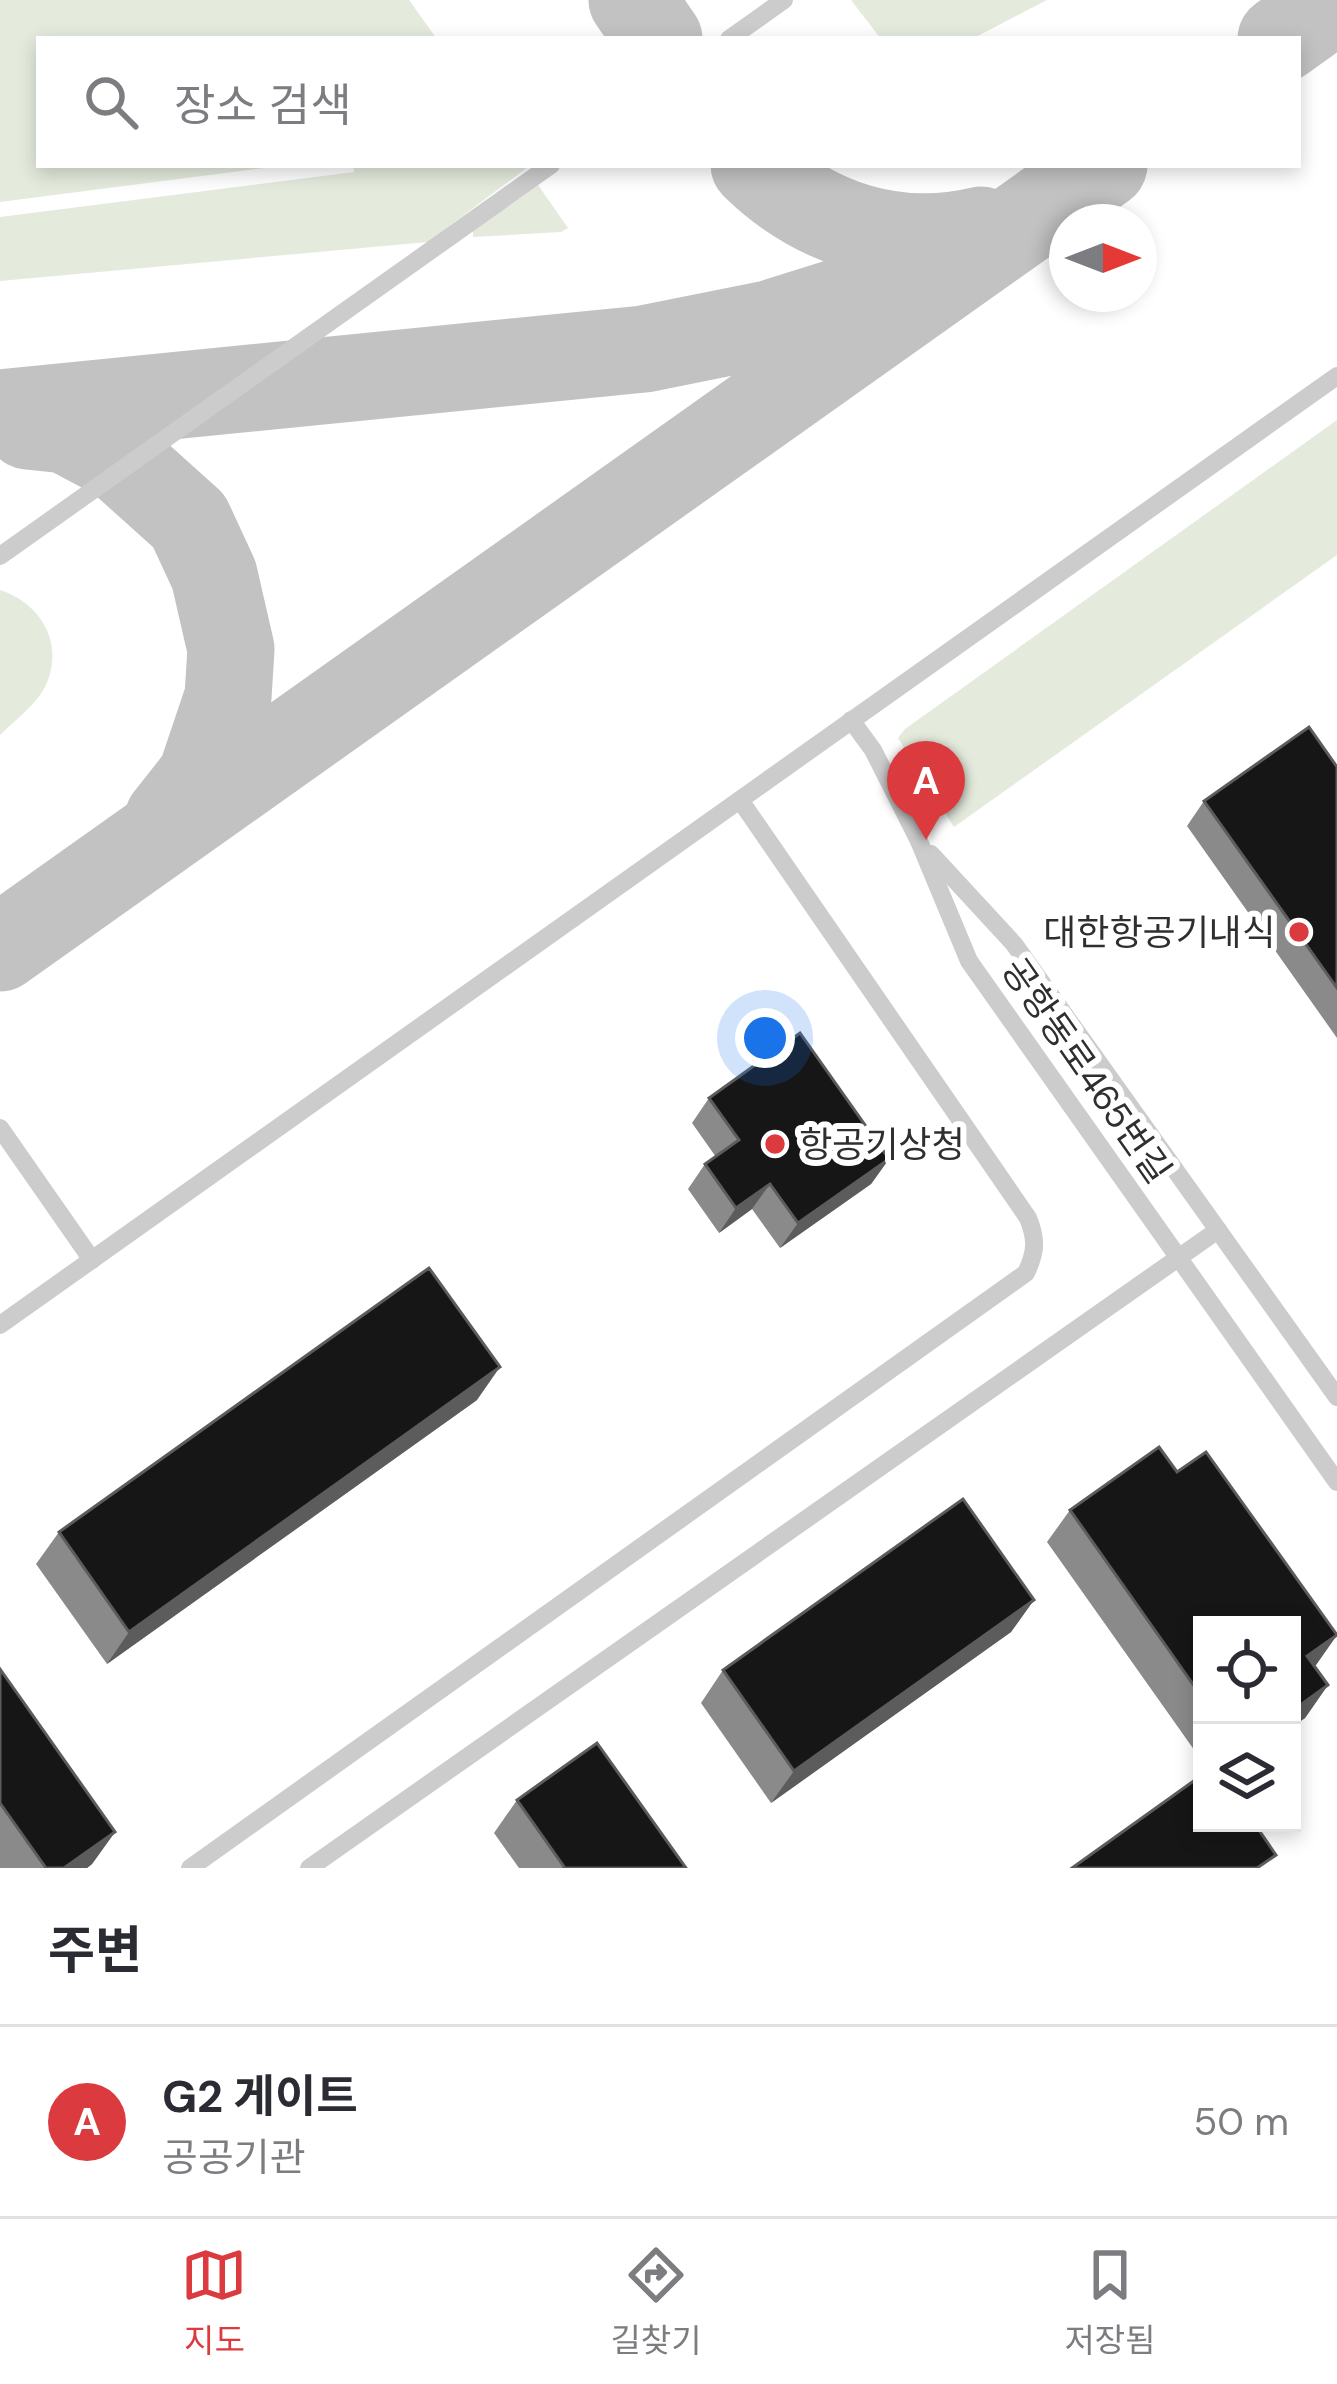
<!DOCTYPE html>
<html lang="ko">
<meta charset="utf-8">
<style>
:root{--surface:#fff;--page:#f7f7f7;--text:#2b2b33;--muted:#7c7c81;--line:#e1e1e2;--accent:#db3b3e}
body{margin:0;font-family:"DM Sans","Noto Sans KR",sans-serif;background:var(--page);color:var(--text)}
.controls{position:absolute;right:36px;bottom:36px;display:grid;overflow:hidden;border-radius:0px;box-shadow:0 6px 18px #0003}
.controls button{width:108px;height:108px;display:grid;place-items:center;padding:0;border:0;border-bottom:3px solid var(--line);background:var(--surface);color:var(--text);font:60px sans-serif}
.compass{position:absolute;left:1049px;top:204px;width:108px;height:108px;border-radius:50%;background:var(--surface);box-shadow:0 6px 18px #0003;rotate:90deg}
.you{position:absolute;left:765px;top:1038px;width:42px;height:42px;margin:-30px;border:9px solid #fff;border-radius:50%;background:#1a73e8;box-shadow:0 0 0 18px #1a73e833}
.badge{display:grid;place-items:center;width:78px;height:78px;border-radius:50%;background:var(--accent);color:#fff;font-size:39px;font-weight:700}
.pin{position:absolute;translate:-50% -99px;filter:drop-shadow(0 3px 6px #0008)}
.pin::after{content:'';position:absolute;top:63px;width:42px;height:36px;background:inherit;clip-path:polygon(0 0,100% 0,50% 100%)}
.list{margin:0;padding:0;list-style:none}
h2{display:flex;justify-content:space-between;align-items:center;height:156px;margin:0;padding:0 48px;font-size:51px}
h2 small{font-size:39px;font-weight:400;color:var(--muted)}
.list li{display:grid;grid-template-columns:78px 1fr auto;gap:36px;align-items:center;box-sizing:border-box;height:192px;padding:0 48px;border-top:3px solid var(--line)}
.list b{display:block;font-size:45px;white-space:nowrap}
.list p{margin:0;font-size:39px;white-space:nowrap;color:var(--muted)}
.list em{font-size:39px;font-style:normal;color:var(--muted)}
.icon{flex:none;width:66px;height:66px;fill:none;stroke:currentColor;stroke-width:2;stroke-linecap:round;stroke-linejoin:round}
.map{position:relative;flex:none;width:1337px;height:1868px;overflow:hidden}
.search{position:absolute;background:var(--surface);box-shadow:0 6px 18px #0003;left:36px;right:36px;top:36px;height:132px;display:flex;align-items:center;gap:30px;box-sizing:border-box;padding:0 42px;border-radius:0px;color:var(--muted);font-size:45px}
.sheet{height:348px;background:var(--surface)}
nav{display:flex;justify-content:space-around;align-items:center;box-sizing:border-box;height:168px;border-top:3px solid var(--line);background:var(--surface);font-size:33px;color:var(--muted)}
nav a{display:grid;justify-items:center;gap:6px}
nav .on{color:var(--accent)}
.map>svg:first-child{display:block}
.green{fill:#e4ebdd}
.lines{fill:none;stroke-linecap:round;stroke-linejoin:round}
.taxiway{stroke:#c2c2c2;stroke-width:87}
.service{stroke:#ccc;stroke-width:18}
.wall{fill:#8a8a8a}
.shaded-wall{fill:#5c5c5c}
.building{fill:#161616;stroke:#5c5c5c;stroke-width:3}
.poi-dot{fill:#db3b3e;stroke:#fff;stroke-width:4.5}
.labels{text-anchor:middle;stroke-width:12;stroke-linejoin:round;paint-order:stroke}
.poi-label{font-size:36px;fill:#2f2f2f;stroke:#fff;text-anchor:end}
.street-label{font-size:36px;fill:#2f2f2f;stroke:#fff}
</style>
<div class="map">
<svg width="1337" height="1868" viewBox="0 0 1337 1868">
<rect width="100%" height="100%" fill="#fff"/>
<g class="green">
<path d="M0,0H409L437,39H39V165H288L0,202Z"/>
<path d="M851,0H1047L972,39H881Z"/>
<path d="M353,165L528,167L428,242L0,281V217L354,172Z"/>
<path d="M538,185L568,228L561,232L473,237V231Z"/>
<path d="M1337,420V555L954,827L898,738L905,729Z"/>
<path d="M0,590C41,603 66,645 45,687C35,706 15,720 0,735Z"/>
</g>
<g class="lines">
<g class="taxiway">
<path d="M632,0L659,39"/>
<path d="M1281,39L1336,0"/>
<path d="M754,165C815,225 897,250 981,230"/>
<path d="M0,413L644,349L769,324L890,286"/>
<path d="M28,426L66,430L119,458L189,521L214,575L231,649L228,697L201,777L168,819"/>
<path d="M0,948L1104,165"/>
</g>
<g class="service">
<path d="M729,39L784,0"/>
<path d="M0,556L551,165"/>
<path d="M851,720L873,750L919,841L969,961L1337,1482"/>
<path d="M931,854L1014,944L1337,1397"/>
<path d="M0,1128L92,1260"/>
<path d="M0,1325L1337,376"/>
<path d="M190,1868L1026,1273C1036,1252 1037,1240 1028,1218L740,800"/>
<path d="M309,1868L1218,1230"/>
</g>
</g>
<g class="wall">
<path d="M1337,767V1038L1187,826L1204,801Z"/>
<path d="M709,1098L889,1159L871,1184L780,1248L752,1209L719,1233L688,1189L705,1164L716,1157L692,1123Z"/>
<path d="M477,1400L107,1664L36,1564L59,1532Z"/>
<path d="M1159,1447L1177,1472L1206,1452L1337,1635L1314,1667L1328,1685L1305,1718L1292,1727V1625H1202V1761L1047,1542L1070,1510Z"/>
<path d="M1034,1600L1011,1632L771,1803L701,1703L723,1670Z"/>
<path d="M0,1669L115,1832L92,1864L87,1868H0Z"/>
<path d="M517,1800L686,1868H519L494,1833Z"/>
</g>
<g class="shaded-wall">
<path d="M889,1159L871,1184L780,1248L798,1223Z"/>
<path d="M770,1184L752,1209L719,1233L736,1208Z"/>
<path d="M500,1367L477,1400L107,1664L129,1632Z"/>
<path d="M1034,1600L1011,1632L771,1803L794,1771Z"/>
<path d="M1337,1635L1314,1668L1307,1656Z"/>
<path d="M1328,1685L1305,1718L1292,1727V1711Z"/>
<path d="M115,1832L92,1864L87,1868H64Z"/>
</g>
<g class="building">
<path d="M1309,727L1337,767V988L1204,801Z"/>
<path d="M800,1033L889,1159L798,1223L770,1184L736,1208L705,1164L739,1140L709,1098Z"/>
<path d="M429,1268L500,1367L129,1632L59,1532Z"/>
<path d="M1159,1447L1177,1472L1206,1452L1337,1635L1307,1656L1328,1685L1292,1711V1625H1202V1697L1070,1510Z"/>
<path d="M963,1499L1034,1600L794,1771L723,1670Z"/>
<path d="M0,1669L115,1832L64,1868H46L0,1803Z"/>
<path d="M597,1743L686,1868H565L517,1800Z"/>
<path d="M1202,1775V1823H1254L1276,1855L1257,1868H1072Z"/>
</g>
<g class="poi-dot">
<circle cx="1299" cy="932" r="12"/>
<circle cx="775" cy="1144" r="12"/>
</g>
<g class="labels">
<g class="poi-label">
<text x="1275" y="945">대한항공기내식</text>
<text x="799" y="1157" text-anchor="start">항공기상청</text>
</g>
<g class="street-label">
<text transform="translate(1087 1070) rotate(55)" y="13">공항동로465번길</text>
</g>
</g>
</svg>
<div class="controls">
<button><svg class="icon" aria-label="locate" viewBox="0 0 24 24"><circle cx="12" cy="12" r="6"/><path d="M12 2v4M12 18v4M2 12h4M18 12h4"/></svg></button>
<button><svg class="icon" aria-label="layers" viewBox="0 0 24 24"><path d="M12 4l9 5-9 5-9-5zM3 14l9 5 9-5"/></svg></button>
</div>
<svg class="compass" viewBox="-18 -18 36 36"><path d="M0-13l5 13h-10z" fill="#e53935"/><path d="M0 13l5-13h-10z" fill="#7c7c81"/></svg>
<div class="you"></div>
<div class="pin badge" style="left:926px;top:840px">A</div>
<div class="search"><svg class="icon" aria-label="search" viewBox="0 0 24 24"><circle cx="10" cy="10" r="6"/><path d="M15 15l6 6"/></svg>장소 검색</div>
</div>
<section class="sheet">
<h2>주변<small></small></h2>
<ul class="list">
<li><span class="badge">A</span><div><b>G2 게이트</b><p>공공기관</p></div><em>50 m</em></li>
</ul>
</section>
<nav>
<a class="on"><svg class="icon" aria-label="map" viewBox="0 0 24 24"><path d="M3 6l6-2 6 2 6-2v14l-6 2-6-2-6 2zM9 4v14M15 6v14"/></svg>지도</a>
<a><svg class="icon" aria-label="directions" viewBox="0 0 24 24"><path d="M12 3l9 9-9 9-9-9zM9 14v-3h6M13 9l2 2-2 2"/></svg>길찾기</a>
<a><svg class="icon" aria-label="saved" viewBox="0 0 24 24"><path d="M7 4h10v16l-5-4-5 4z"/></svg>저장됨</a>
</nav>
